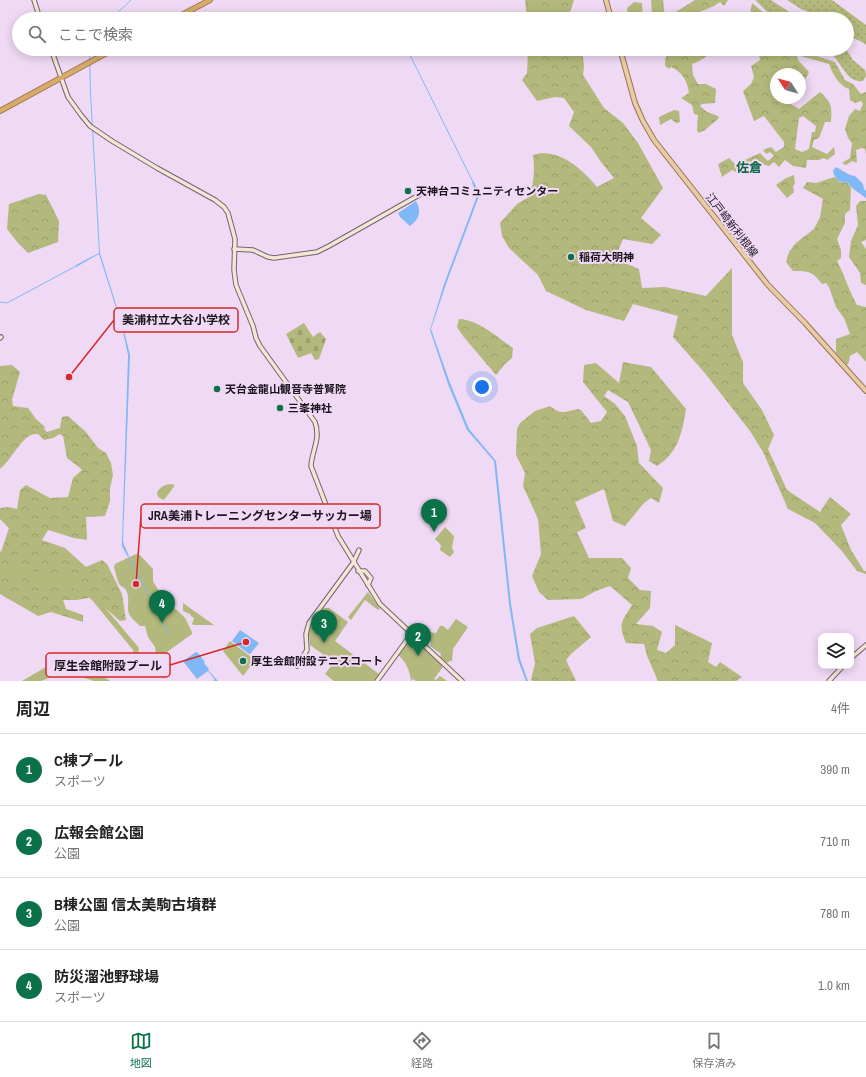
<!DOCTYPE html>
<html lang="ja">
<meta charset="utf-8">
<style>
:root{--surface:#fff;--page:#f6f6f6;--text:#222;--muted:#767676;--line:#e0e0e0;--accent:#0a7148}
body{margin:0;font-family:"Archivo Narrow","Noto Sans JP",sans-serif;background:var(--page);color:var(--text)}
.controls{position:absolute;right:12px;bottom:12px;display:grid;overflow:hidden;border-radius:8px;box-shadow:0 2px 10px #0003}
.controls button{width:36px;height:36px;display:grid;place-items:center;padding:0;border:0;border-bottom:1px solid var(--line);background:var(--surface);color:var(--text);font:20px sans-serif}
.compass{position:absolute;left:770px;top:68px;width:36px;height:36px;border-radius:50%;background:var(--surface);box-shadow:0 2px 10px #0003;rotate:306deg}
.you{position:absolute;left:482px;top:387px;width:14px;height:14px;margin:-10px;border:3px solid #fff;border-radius:50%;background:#1a73e8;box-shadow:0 0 0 6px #1a73e833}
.badge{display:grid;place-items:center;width:26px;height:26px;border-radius:50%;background:var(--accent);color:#fff;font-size:13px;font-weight:700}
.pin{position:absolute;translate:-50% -33px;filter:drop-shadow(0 1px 2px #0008)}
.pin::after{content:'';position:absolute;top:21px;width:14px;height:12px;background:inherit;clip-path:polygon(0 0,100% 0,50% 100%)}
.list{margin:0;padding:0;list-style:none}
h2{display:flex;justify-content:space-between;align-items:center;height:52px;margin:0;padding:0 16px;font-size:17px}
h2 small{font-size:13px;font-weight:400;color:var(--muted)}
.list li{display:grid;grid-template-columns:26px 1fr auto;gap:12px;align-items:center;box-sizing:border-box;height:72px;padding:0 16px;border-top:1px solid var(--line)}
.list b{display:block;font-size:15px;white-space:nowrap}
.list p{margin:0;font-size:13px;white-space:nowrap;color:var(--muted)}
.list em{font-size:13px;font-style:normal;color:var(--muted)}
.icon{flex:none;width:22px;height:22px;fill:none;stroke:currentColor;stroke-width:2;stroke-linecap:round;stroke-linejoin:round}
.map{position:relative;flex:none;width:866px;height:681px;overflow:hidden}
.search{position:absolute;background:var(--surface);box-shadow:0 2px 10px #0003;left:12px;right:12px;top:12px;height:44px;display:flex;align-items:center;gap:10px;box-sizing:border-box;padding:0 14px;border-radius:22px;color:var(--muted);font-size:15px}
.sheet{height:340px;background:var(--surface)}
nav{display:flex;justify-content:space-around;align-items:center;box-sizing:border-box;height:56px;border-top:1px solid var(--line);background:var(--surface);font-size:11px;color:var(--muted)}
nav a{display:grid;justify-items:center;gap:2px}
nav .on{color:var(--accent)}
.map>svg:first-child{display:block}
.grass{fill:url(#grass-dots)}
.forest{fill:url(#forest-crowns);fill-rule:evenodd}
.cemetery{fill:url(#cemetery-stones)}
.park{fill:#b3b97c}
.water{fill:#80b7f5}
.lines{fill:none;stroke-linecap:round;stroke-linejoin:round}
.stream{stroke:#80b7f5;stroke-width:1}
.secondary-casing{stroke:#75627a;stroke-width:5.5}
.primary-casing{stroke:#977650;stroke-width:6}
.highway-casing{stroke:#977650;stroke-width:6}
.secondary{stroke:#f3e6d2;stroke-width:3.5}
.primary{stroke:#e8cca6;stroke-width:4}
.highway{stroke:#d8aa6a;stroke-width:4.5}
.poi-dot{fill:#0a7148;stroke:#efd9f4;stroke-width:1.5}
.labels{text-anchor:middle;stroke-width:4;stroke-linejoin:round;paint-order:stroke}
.poi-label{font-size:11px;font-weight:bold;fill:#1d151f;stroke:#efd9f4;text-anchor:start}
.street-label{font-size:11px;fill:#1d151f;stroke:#efd9f4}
.quarter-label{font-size:13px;font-weight:bold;fill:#0e6843;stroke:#efd9f4}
.leader{fill:none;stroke:#d62828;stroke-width:1.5}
.callout-dot{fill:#d62828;stroke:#efd9f4;stroke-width:1.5}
.callout{fill:#efd9f4;stroke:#d62828;stroke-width:1.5}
.callout-label{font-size:12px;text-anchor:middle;font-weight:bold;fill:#1d151f}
</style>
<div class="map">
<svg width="866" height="681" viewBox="0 0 866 681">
<defs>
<pattern id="grass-dots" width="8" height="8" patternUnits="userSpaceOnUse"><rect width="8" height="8" fill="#b3b97c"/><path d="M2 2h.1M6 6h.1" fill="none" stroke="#9a9e6b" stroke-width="1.8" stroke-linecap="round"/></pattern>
<pattern id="forest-crowns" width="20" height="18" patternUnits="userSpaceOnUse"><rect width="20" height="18" fill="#b3b97c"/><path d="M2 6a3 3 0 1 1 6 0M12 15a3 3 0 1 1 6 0" fill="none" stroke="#9a9e6b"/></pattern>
<pattern id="cemetery-stones" width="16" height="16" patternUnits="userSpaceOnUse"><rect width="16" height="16" fill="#b3b97c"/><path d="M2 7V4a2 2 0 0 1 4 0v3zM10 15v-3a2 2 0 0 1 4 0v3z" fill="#9a9e6b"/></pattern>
</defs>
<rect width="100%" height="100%" fill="#efd9f4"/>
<g class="grass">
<path d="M755,0H771L800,19H775Z"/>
<path d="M787,0H832L866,25V45L862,42L847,35V19H827L801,9Z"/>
<path d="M819,49H846L853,60L865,70L866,76L863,81C846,83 842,62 831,54C828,51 823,50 819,49Z"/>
</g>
<g class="forest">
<path d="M525,0H574L568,19H527Z"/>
<path d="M651,0H663L665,17L674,13L695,0H728L724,6L720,2L714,6L690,16V19H650L652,13Z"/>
<path d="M634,2L642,3L643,19H628L627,8Z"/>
<path d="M752,3L771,19H749Z"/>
<path d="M527,49H582L584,66L583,75L604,108L623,123L638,143L663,188L641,218L661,235L652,244L623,239L615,259L639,269L642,288L665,287L706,296L732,268V335L743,362V383L762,410L774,435L768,449L787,490L820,512L830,497L851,514L841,525L851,550L864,571H866V574L857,571L841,550L815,523L788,509L763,452L750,431L704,372L673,337L678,316L633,304L624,321L586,310L546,291L538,275L509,248L502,236L500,223L517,204L529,197C534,182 535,170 533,155C558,147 582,169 597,187L614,178L601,162L591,147L569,126L574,112L564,98L555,97L537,101L522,80L527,73L528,51Z"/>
<path d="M709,49H713L715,51C707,55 700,62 692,64L693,75L698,84H706L716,89L715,103L702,104L700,106L707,112L718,116L719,118L705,130L699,133L697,131L698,115L694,114L692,105L681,98L689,93C687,80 683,73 671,67L669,69L665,66V59L669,52L687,50L704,55Z"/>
<path d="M758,49H795L835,62L845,80L853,84L861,94L866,92V154L865,149L862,148L856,150L857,163L852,161L846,165L842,163L850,158L852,143L848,138L845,129L849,116L855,109L860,111L863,104L861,101L855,103L850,100L849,89C839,86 832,73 829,64L797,55L798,60L809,72L806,78L800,80V74H776V98H795L791,104L799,109L820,92C832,103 832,106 831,122H825L819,138L814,140L812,147L827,154L834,147L835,154L827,160L824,158L819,160H807L806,168L793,166L785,160L779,167L774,162L769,166L763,164L756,174L746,167L740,174L732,170L722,177L718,164L729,158L737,166L747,159L760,153L768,161L774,156L770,152L766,154L763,150L771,147L776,152L784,147V142L764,116L754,121L743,91L751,84L754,77L751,66L760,60ZM803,116L816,126L815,132H812L809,149L802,152L795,149L799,118Z"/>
<path d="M674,110L679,111L680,122L676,123L671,119L660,125L659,117Z"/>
<path d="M794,175L795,184L793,186L794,192L787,198L776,185L786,178Z"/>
<path d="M834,177L840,182L848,183L851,188L850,210L845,214V223L837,239L841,250V258L837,261C845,276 849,291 857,305L866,307V362L857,352L850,356L849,362L847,365L836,353V339L850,334L844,318L836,307L829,287L826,283L822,284C812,271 809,271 793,271L786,262L789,252L796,243L814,229L820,217L823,199L803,188L807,182L816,183Z"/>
<path d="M39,194L46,195L59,221L58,242L28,253L18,243L7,229L9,204Z"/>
<path d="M860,201H866V240L861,242L866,249V285L861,283L860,273L849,257L851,241L858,225L856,206Z"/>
<path d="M459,319C479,320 497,337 513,348L512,358L505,364L496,375L463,336L457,327Z"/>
<path d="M623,362L651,367L686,409C682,432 679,452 657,466L649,461L651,450L628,402L608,390L604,396L615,404L625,416L637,446L639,463L663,488L659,503L651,498L644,503L625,526L613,521L604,489L575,502L586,528L577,532L589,558H622L631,568L628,578L640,590L651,591L650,608L636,624L653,626L662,632L657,650L666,653L675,645V625L712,643L708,662L716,667L720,662L742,677L736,681H658L647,656L644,644L626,643C618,623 621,623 632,605L610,586L596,591L581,599L548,600L539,592L532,576L541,554L538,519L523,486L525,473L516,455L517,429L520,423L535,411L550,406C561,415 565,412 578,409L581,410L591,423L601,421L607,412L583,382L584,365L596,363L619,383Z"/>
<path d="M12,365L20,372L12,400L13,406L28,408L36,419L45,427L44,429L47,432L60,428L62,417L68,416L86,432L98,448L106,453L111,463L113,475L110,488V501L105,516L86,517L87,540L74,538L48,530L42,540L65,548L86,567L102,560L107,564L122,594L126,620L120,621L93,597L77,600H63L66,609L83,615V622L51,612L38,616L0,594V551L1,552L9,528L0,519V508L9,507L17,509L20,490L26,485L50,498L68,497L73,478L82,470L80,468L67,458L63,436L60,434L53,438L44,440L38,434C35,434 33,434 31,435C21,439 10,461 0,469V366Z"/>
<path d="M574,616L591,637L571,654L566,660L576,681H533L531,680L535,663L530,634L537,628Z"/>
</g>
<path class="cemetery" d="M304,323L313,337L320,332L326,339L319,359L315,360L311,353L298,358L286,334Z"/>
<g class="park">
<path d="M170,484L175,485L164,500L158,497L157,492C161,487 163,485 170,484Z"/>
<path d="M445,527L454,536L452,548L454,552L450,557L440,550L441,545L435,539Z"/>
<path d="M136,554L140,555L153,569V581L157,588L168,605L177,610L185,618L192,632V634L157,659L155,647L148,637L145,626H140C135,621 127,615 128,608C128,603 129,597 127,592C126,588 123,588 120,585C118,583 115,571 114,567L115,564Z"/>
<path d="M0,565L12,566L69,579L78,584L97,598L139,648L137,658L128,665L121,666L118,663L123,661L125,658L130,660L134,656L133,650L92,600L85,594L76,589L0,572Z"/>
<path d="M368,592L380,609L378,610L365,600L351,620L348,617Z"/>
<path d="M183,603L214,625H194L192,624L194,618L191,616L190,614L183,611Z"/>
<path d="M324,608H329L348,622L335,641L379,674L374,681H334L325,674L334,662L310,645L309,634L310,628Z"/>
<path d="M456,619L468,627L453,649L452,661H450L447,663L440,657L441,654L430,646L431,643L428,636L430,634L427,632L436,633L440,626H443L448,630Z"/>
<path d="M412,633L445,664L434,679L436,680L440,676L447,681H416L413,679L411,681C410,670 405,660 397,654Z"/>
<path d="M230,641L255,660L243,676L223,651Z"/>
<path d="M68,654L73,657L72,667C85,669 99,672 110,681H94L82,677L67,675L52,677L41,681H22Z"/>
</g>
<g class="water">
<path d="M89,49H90L91,93L100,253L123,327L130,355L123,540L124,545L129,556L128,557L122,546V541L128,355L122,327L99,254L76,267V265L99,253L90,93Z"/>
<path d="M836,167L850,175L855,176L863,184L864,189L866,191V198L852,188L848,183C839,182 835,180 833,171Z"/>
<path d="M473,180L479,193V196L446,284L431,329L450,383L469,429L496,461L511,604L520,659L528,681H526L518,660L509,604L494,461L467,430L448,384L430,330L444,284L477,196L472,182Z"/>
<path d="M416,201C422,212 419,219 410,226L400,217L398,213Z"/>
<path d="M240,630L259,643L251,653L249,654L232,641Z"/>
<path d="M196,652L198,653L205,662L204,663L209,669L208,670L218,681H213L215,680L208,671L197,679L183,661Z"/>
</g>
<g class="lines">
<g class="stream">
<path d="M111,19L131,0"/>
<path d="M407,49L472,180"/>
<path d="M0,302L7,303L76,266"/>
<path d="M129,557L169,634"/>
</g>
<g class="secondary-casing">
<g id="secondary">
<path d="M34,0L40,19"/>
<path d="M51,49L68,97L81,115L90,126L112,141L157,168L215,200L224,207L228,213L235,239L234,270L236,285L253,326L256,338L260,346L315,422C321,439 312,450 311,466L338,536L380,604L462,681"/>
<path d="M234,249L253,250L268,257L274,258L317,252L329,246L419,195"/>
<path d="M0,338L1,337"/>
<path d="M358,571H365L371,578L368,585"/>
<path d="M851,658L866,645"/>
<path d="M297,666L307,650L306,634L309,623L353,563L359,550"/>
<path d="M377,681L412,633"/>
<path d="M829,681L843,666"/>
</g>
</g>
<g class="primary-casing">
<g id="primary">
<path d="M606,0L611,19"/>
<path d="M620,49L635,103L643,121L654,140L768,285L805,323L866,391"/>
</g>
</g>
<g class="highway-casing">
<g id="highway">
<path d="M174,19L210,0"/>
<path d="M0,111L114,49"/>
</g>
</g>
<use href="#secondary" class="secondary"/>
<use href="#primary" class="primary"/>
<use href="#highway" class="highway"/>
</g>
<g class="poi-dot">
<circle cx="408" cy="191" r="4"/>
<circle cx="571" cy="257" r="4"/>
<circle cx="217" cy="389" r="4"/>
<circle cx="280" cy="408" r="4"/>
<circle cx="243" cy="661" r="4"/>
</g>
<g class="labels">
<g class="poi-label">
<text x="416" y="195">天神台コミュニティセンター</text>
<text x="579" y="261">稲荷大明神</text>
<text x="225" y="393">天台金龍山観音寺普賢院</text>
<text x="288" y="412">三峯神社</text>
<text x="251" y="665">厚生会館附設テニスコート</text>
</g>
<g class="street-label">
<text transform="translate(732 225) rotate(52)" y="4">江戸崎新利根線</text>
</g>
<g class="quarter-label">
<text x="749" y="172">佐倉</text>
</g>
</g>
<path class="leader" d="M69 377L114 320M136 584L141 516M246 642L170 665"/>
<g class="callout-dot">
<circle cx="69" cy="377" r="4"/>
<circle cx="136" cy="584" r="4"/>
<circle cx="246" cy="642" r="4"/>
</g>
<g class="callout">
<rect x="114" y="308" width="124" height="24" rx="4"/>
<rect x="141" y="504" width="239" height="24" rx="4"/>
<rect x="46" y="653" width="124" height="24" rx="4"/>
</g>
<g class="callout-label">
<text x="176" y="324">美浦村立大谷小学校</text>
<text x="260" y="520">JRA美浦トレーニングセンターサッカー場</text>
<text x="108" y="670">厚生会館附設プール</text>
</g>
</svg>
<div class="controls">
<button><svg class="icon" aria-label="layers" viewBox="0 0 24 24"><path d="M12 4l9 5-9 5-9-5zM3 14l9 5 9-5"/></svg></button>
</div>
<svg class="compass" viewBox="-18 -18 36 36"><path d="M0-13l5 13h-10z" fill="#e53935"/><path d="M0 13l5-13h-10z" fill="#767676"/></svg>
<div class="you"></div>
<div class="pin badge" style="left:434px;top:532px">1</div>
<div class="pin badge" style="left:418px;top:656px">2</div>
<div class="pin badge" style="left:324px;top:643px">3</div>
<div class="pin badge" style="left:162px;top:623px">4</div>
<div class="search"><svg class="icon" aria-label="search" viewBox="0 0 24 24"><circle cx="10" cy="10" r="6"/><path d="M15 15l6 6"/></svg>ここで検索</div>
</div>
<section class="sheet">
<h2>周辺<small>4件</small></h2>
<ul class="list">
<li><span class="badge">1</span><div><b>C棟プール</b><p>スポーツ</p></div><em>390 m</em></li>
<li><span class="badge">2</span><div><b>広報会館公園</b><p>公園</p></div><em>710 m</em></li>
<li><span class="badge">3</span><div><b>B棟公園 信太美駒古墳群</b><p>公園</p></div><em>780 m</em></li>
<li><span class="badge">4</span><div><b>防災溜池野球場</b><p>スポーツ</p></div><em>1.0 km</em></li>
</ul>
</section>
<nav>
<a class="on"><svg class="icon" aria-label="map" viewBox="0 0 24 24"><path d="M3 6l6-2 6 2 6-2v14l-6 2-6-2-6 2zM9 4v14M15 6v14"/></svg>地図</a>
<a><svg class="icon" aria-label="directions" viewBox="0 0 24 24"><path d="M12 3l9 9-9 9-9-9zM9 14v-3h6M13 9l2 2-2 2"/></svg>経路</a>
<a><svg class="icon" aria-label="saved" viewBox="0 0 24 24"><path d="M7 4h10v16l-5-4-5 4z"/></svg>保存済み</a>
</nav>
